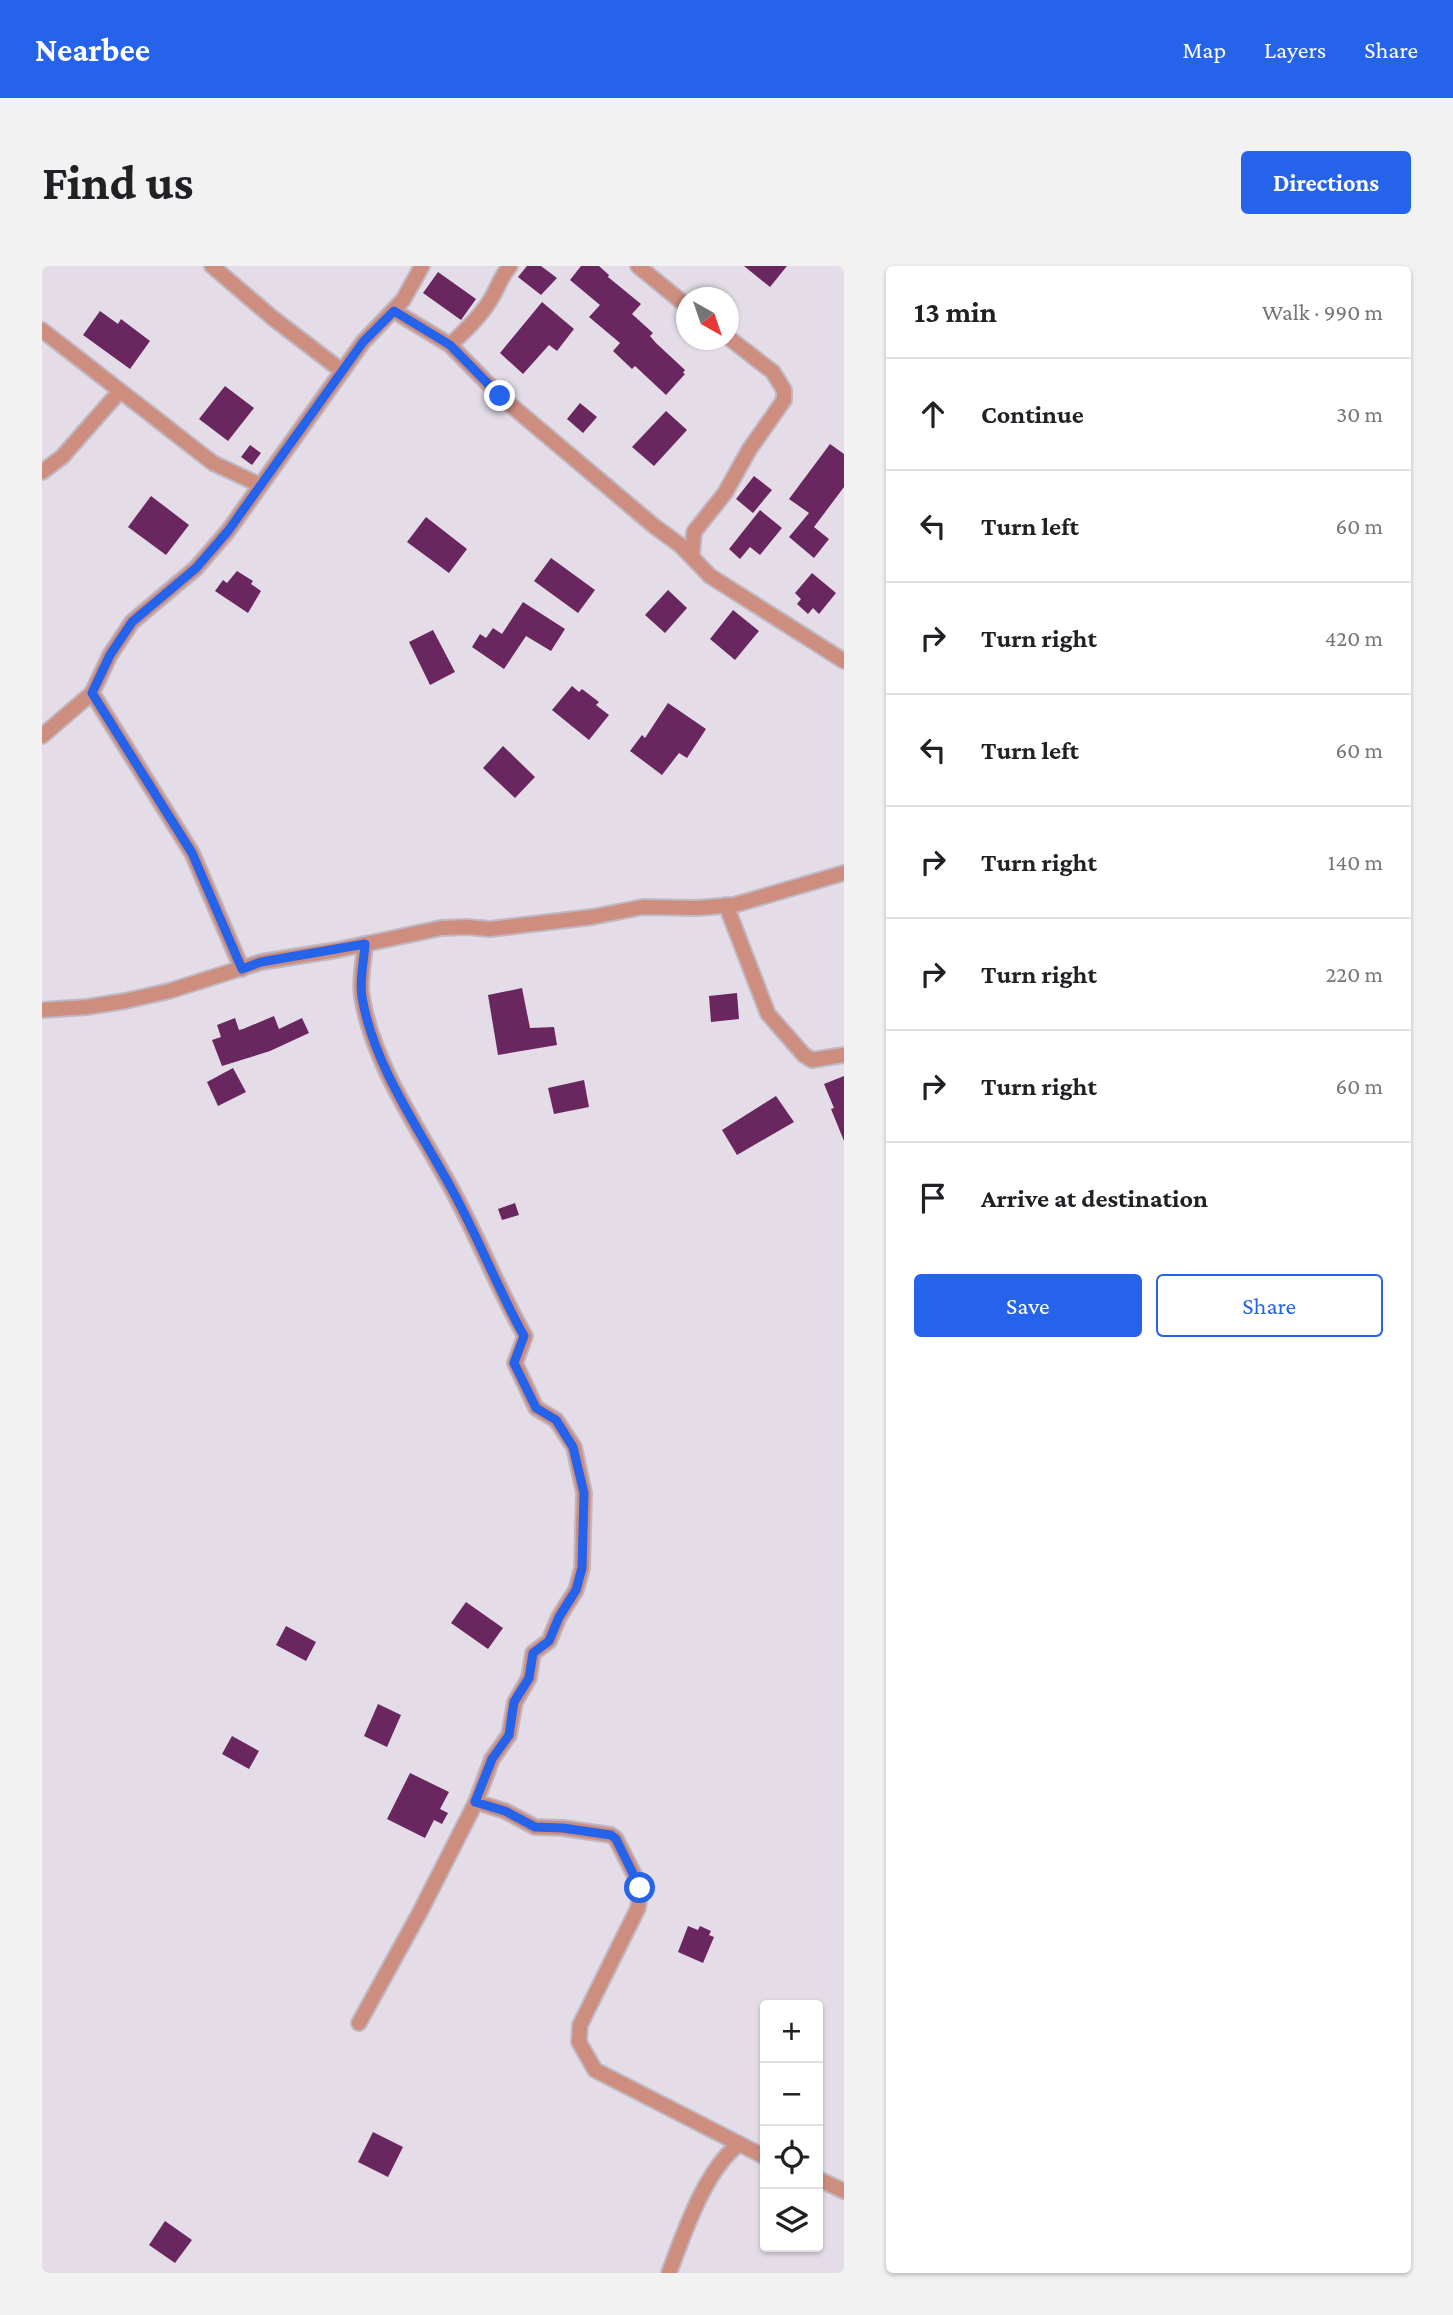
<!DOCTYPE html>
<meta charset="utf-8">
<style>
:root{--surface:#fff;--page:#f2f2f2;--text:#202124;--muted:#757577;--line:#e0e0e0;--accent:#2563eb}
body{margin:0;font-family:"Crimson Pro",serif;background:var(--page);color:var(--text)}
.controls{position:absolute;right:21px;bottom:21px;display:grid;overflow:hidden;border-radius:7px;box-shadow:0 2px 5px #0004}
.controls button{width:63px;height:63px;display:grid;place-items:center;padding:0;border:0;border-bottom:2px solid var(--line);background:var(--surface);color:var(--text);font:35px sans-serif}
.compass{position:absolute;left:634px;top:21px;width:63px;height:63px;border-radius:50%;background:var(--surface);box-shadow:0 2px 5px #0004;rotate:140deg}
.stop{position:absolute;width:21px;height:21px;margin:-16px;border:5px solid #2563eb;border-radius:50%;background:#fff}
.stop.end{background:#2563eb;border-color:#fff;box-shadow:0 2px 7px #0008}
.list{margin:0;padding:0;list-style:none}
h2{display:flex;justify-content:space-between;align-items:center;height:91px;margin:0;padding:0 28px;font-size:30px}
h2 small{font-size:23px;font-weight:400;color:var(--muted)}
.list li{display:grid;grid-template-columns:46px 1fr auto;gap:21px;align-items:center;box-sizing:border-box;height:112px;padding:0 28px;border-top:2px solid var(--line)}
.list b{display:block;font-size:26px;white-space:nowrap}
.list em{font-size:23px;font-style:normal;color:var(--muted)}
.actions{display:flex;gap:14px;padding:21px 28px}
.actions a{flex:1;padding:16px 0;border:2px solid var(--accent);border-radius:7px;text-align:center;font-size:24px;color:var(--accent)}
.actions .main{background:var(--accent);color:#fff}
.icon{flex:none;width:38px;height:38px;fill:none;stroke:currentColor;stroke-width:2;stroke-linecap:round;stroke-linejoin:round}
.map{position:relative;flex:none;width:802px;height:2007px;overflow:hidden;border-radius:7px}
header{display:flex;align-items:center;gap:42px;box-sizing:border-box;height:98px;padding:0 35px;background:var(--accent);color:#fff}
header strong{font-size:33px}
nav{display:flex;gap:38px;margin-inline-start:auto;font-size:24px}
.intro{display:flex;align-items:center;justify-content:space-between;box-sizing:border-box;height:168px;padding:0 42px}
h1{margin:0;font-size:49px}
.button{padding:18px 32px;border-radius:7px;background:var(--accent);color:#fff;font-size:24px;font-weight:700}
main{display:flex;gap:42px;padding:0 42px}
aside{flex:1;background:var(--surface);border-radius:7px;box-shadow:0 2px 5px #0004}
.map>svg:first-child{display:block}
.building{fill:#6a275f}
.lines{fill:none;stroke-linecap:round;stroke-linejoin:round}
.street-casing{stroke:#c0b9c3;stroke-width:18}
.street{stroke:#ce8e7f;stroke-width:14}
.route{stroke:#2563eb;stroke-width:9}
</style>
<header>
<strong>Nearbee</strong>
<nav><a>Map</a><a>Layers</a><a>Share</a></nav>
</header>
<div class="intro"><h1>Find us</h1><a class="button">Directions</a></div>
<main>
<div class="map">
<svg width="802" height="2007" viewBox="0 0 802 2007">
<rect width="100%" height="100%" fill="#e4dde8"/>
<g class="building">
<path d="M485,0H499L515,12L499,29L476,11Z"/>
<path d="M539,0H557L567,9L566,11L599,38L590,48L611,67L608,70L614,77L643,104L641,107L643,108L624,129L593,100L590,103L571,85L578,77L547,51L558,39L528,14Z"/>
<path d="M702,0H745L728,21Z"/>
<path d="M396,6L434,33L419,54L381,27Z"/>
<path d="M500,36L532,63L515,85L507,79L481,108L458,87Z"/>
<path d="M58,45L76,58L79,53L108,75L88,103L41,69Z"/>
<path d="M183,120L212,142L186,175L157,153Z"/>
<path d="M538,137L555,151L541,167L525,153Z"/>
<path d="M624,145L645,164L612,200L590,181Z"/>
<path d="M788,178L802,188V221L772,261L787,273L772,292L747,271L767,247L747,233Z"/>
<path d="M208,179L219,187L210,199L199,191Z"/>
<path d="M712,210L730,224L711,247L694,233Z"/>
<path d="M109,230L147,259L124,289L86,261Z"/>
<path d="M718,244L740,262L718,289L708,281L698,293L687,283Z"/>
<path d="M384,251L425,283L407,307L365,276Z"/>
<path d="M509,292L553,324L536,347L492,315Z"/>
<path d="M195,305L211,315L209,318L219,325L206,347L173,325L181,314L185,317Z"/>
<path d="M770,307L794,327L777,348L771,342L766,348L755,338L759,333L753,327Z"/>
<path d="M626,324L645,342L623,367L603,349Z"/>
<path d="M481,336L523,363L509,385L484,370L462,403L430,381L438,368L444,372L451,362L460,368Z"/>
<path d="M691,344L717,365L693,394L668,373Z"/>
<path d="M391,364L413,406L388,419L367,376Z"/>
<path d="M530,420L537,426L540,423L557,436L554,439L567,449L547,474L510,444Z"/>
<path d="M626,437L664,463L645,492L637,487L620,509L588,485L600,469L603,472Z"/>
<path d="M461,480L493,511L473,532L441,502Z"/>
<path d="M480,722L488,762L512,761L515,779L456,789L446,729Z"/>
<path d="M695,727L697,753L669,756L667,730Z"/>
<path d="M232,750L237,763L260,752L267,767L228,785L180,800L170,774L179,771L175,759L193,752L197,764L201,763Z"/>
<path d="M191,802L204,826L176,840L165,816Z"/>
<path d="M802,810V875L789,843L792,842L782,818Z"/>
<path d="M542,814L547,841L512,848L506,822Z"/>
<path d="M734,830L752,856L695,889L680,864Z"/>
<path d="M473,937L477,949L460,954L456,943Z"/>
<path d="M424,1336L461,1362L446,1383L409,1357Z"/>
<path d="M244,1360L274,1376L264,1395L234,1379Z"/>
<path d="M336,1438L359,1449L345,1481L322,1470Z"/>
<path d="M190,1470L217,1485L207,1503L180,1488Z"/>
<path d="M368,1507L407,1526L398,1543L406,1547L400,1558L392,1554L383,1572L345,1553Z"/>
<path d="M646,1660L656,1664L658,1660L669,1665L667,1669L672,1671L661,1697L636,1686Z"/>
<path d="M331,1866L361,1881L346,1911L316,1896Z"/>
<path d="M123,1955L150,1974L133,1997L107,1979Z"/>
</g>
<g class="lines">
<g class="street-casing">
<g id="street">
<path d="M170,0L232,53L300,105"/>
<path d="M596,0L645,40"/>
<path d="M352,45L408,79L458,130L612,260L638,279L668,310L802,395"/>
<path d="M0,64L171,197L218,219"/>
<path d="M408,79C422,66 439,50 449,33C457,20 457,13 468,0"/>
<path d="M0,206L20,191L78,125"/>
<path d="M650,290L652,266L683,227L707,184L742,134V124L731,106L687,72"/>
<path d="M50,427L150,587L200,703"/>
<path d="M0,470L50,427L68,389L90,356L154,302L186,265L321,76L361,34L380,0"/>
<path d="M684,639L726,748L762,789L770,794L802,789"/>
<path d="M0,744L45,741L83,735L127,725L219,696L295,684L399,662L424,661L448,663L550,651L601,641L655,642L692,639L802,607"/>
<path d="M434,1536L463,1545L493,1561L521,1562L569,1569L574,1573L599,1622L596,1642L538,1759L537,1776L553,1804L723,1891"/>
<path d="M317,1757L378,1646L434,1536L450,1493L467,1469L473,1436L487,1412L491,1387L507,1375L517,1351L534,1324L540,1302L542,1227L532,1181L514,1154L494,1142L473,1097L483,1070C458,1027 440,981 417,937C384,872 332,804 320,731C317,715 322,695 323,678"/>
<path d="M776,1913L802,1925"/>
<path d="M627,2007C642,1967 663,1904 697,1878"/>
</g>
</g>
<use href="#street" class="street"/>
</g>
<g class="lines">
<path class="route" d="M458,130L408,79L352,45L321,76L186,265L154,302L90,356L68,389L50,427L150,587L200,703L219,696L323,678C322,695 317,715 320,731C332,804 384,872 417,937C440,981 458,1027 482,1070L472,1097L494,1142L514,1154L531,1181L542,1227L540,1302L534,1324L517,1351L507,1375L491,1387L487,1412L472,1436L467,1469L450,1493L433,1536L463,1545L493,1561L521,1562L569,1569L574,1573L598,1622"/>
</g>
</svg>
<div class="controls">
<button>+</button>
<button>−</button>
<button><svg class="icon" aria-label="locate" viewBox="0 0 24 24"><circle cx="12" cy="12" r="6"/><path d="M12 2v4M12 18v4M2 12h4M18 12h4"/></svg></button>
<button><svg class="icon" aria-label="layers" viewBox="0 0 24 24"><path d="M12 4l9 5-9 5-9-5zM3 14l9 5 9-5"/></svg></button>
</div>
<svg class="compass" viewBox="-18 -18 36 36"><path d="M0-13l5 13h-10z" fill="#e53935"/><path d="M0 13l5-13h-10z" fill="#757577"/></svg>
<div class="stop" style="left:598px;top:1622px"></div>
<div class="stop end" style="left:458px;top:130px"></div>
</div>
<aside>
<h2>13 min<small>Walk · 990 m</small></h2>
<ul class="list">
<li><svg class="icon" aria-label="ahead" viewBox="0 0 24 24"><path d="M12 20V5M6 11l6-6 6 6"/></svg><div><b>Continue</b></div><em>30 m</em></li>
<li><svg class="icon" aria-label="left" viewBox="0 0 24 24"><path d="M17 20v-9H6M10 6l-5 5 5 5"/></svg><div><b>Turn left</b></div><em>60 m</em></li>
<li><svg class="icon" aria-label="right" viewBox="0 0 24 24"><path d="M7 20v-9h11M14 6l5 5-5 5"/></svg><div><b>Turn right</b></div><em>420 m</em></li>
<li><svg class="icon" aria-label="left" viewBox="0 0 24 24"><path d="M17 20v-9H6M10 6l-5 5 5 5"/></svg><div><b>Turn left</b></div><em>60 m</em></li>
<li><svg class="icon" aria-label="right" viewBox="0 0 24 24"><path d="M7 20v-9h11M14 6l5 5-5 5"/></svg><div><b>Turn right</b></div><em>140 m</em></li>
<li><svg class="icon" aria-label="right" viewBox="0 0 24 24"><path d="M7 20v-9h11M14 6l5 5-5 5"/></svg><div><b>Turn right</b></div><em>220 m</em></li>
<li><svg class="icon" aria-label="right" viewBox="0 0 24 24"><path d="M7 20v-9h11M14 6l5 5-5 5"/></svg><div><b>Turn right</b></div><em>60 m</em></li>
<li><svg class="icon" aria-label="arrive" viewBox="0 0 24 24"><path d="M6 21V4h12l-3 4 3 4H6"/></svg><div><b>Arrive at destination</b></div></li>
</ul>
<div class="actions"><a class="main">Save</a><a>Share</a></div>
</aside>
</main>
